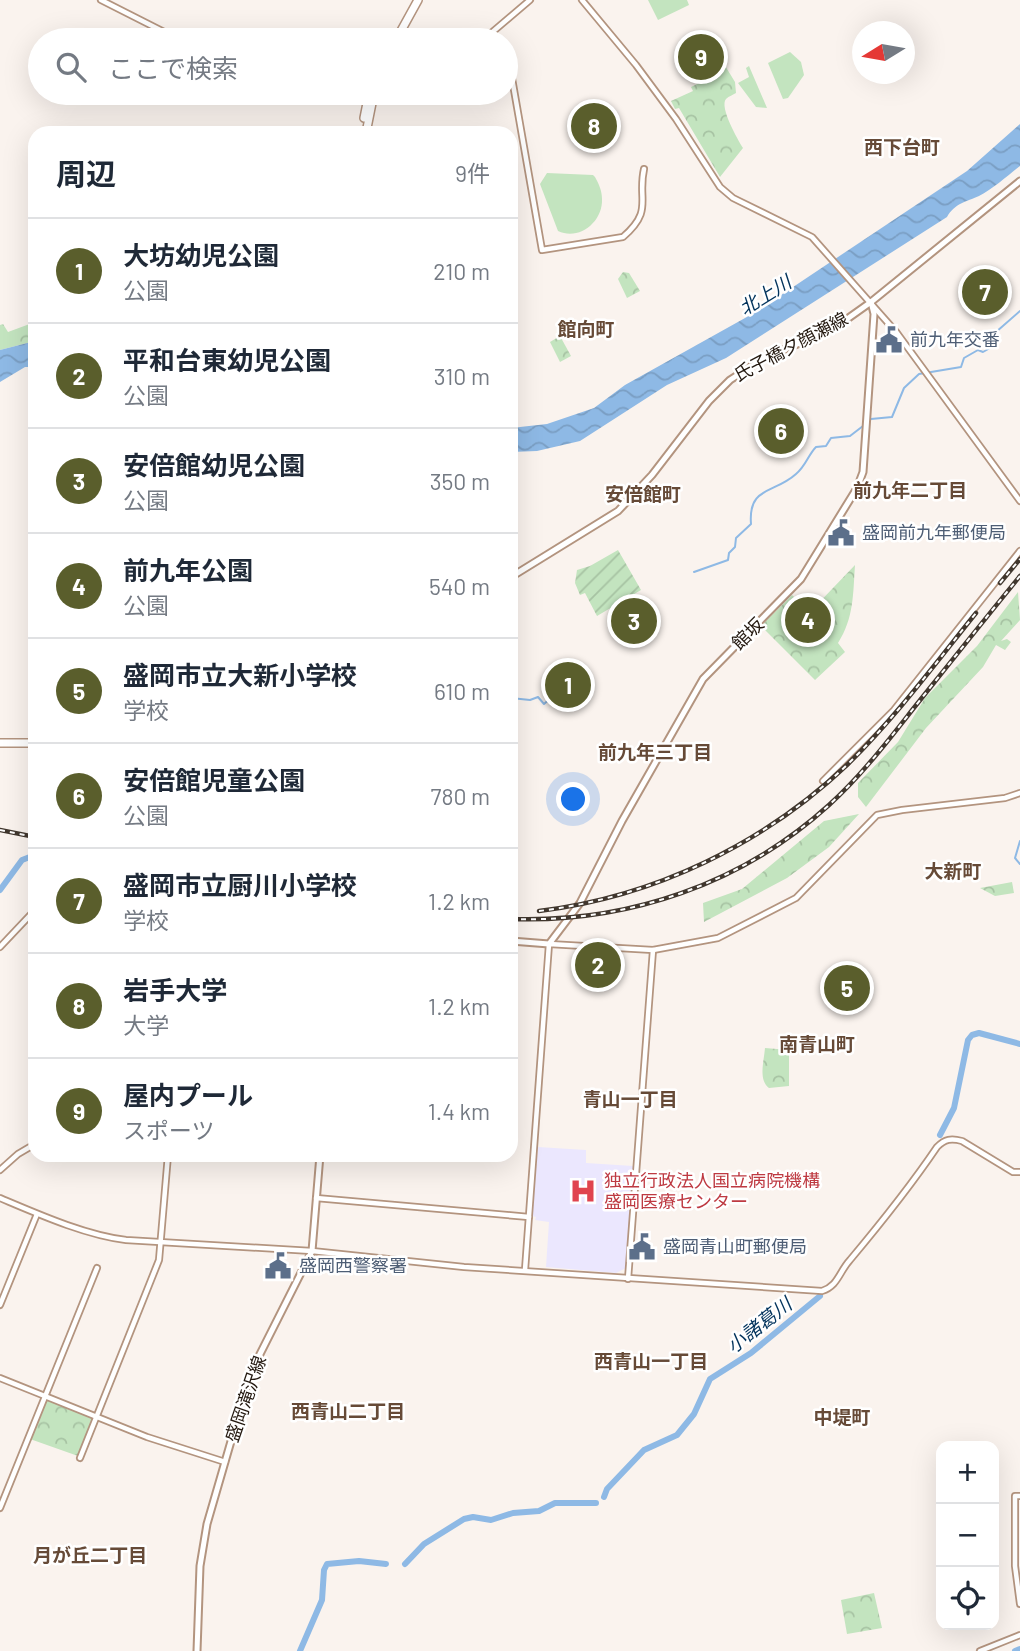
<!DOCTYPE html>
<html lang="ja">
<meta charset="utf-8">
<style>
:root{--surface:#fff;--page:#f2f2f3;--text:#1f2937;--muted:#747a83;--line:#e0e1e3;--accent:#5a5e2c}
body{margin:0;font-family:Barlow,"Noto Sans JP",sans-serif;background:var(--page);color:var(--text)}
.controls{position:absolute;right:21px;bottom:21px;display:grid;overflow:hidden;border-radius:14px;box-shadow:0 7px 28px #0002}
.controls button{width:63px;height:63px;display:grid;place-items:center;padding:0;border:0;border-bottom:2px solid var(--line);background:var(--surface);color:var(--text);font:35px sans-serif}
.compass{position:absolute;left:852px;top:21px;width:63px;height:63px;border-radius:50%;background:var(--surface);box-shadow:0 7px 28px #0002;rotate:259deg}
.you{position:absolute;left:574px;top:800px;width:24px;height:24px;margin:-18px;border:5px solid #fff;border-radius:50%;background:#1a73e8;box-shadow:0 0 0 10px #1a73e833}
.badge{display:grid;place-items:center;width:46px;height:46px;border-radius:50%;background:var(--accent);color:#fff;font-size:23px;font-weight:700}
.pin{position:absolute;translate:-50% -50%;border:4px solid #fff;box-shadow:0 2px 7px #0006}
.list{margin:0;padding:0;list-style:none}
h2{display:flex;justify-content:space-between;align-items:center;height:91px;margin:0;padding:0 28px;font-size:30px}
h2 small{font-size:23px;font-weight:400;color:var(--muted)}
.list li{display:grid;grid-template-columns:46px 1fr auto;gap:21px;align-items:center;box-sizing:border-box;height:105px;padding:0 28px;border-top:2px solid var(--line)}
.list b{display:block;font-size:26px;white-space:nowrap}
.list p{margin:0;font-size:23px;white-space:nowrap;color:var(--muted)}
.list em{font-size:23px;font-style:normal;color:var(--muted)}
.icon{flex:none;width:38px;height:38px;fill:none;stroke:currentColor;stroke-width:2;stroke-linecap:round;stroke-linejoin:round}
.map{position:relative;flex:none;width:1020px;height:1651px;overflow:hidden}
.search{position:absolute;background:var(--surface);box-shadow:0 7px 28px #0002;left:28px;top:28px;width:490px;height:77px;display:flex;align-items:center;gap:18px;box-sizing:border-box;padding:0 24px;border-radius:38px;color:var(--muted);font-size:26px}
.panel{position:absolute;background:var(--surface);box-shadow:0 7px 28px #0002;left:28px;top:126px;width:490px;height:1036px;border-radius:21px}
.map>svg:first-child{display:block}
.medical{fill:#ebe7fe}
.grass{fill:#c3e4bf}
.forest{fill:url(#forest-crowns)}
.garden{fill:url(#garden-furrows)}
.water{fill:url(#water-waves)}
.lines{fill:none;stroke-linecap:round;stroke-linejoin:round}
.stream{stroke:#8eb9e5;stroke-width:2}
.river{stroke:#8eb9e5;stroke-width:6}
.tertiary-casing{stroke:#b3947f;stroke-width:8}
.secondary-casing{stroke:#b3947f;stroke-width:9}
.trunk-casing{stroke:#b3947f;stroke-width:10}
.tertiary{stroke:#fff;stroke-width:4.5}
.secondary{stroke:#fff;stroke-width:5}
.trunk{stroke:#fff;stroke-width:7}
.rail-casing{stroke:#41372e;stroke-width:4.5}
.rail{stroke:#fff;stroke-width:2;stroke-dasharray:5;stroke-linecap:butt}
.labels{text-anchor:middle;stroke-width:5;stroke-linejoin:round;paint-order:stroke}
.service-label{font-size:18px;fill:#4e5e75;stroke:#fff;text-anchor:start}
.street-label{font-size:18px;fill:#241910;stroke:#fff}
.health-label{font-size:18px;fill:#be3a42;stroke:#fff;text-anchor:start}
.neighbourhood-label{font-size:19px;font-weight:bold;fill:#664a37;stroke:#fff}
.water-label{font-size:19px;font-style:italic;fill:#02335c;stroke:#fff}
</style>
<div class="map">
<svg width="1020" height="1651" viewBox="0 0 1020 1651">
<defs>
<pattern id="forest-crowns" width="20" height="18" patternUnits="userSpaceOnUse" patternTransform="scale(1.75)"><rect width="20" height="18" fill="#c3e4bf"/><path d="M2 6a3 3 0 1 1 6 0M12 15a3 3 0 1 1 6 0" fill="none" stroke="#a7c3a3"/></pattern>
<pattern id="garden-furrows" width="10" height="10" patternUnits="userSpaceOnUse" patternTransform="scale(1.75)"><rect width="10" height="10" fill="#c3e4bf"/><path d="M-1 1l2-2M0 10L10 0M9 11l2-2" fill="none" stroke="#a7c3a3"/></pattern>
<pattern id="water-waves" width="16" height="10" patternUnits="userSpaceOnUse" patternTransform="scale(1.75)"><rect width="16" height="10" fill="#8eb9e5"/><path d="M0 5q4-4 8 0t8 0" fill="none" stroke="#7a9ec3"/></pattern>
</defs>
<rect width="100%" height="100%" fill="#faf3ee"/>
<path class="medical" d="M538,1147L586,1150V1163L633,1166L626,1268L616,1273L546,1267L549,1222L535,1220L536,1217L532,1216Z"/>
<g class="grass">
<path d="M648,0H687L689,5L658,20Z"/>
<path d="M713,42L720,58L689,73L681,57Z"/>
<path d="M790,52L801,62L804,75L788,98L783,99L768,63Z"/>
<path d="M749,66L767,108L756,107L738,83L749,77L746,68Z"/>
<path d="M547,173L593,175L595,177C599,184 602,191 602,199C603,222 579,241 558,231L540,184Z"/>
</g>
<g class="forest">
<path d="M724,64L735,82L736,93C733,95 729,96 726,99C719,107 738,140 743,148L720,177L679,108L675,109L671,101L693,91L691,87L714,76L711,68Z"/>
<path d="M623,272L629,273L640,291L627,298L618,279Z"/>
<path d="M35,322V341L0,350V325L3,324L8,332Z"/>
<path d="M560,336L571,356L560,362L550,342Z"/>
<path d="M788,419L795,427L774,442L768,435Z"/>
<path d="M855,565C853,594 854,618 838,643L845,652L815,680L761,626L792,595L810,612Z"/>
<path d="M1018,592L1020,620L1001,641L1007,639L1011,642L1005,650L996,645L983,667L926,728L866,807L858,797V783L898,742L925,698L977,646Z"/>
<path d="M859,814L829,847L787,878L704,922L703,903L742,889L824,821Z"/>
<path d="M1012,882L1014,893L995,896L980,888Z"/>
<path d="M765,1048L789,1050V1086L769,1088C758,1080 764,1061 765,1048Z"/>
<path d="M46,1398L92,1418L78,1456L30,1439Z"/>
<path d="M874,1593L882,1628L847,1634L841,1600Z"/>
</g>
<path class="garden" d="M618,550L641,590L597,616L585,593L580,595L575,583L577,570L590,566Z"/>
<g class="water">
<path d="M1020,124V166C1007,176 993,189 979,196C966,202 955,203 947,217L726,358L667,385L580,441L537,451L511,452V428L547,424L594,408L625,385L754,313L967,171Z"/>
<path d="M35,341V367H25L0,382V350Z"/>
</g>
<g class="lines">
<g class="stream">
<path d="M867,422L871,419L892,417L904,388L919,374L961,367L964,358L978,350L983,352L990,348L996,332L1020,311"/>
<path d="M694,572L728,560L729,553L735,547L736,538L751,524C748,486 774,494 796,474C806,466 808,455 816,447L826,446L831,438L850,436L863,426"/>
<path d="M511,698L530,700L538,697L544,704L553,696L555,688L573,676"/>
<path d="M1020,841L1015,858L1020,864"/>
</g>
<g class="river">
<path d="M0,890L22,860L35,855"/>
<path d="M940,1135L954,1108L968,1040L972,1035L979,1033L1020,1044"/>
<path d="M604,1497L607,1489L644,1450L677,1435L694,1414L710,1379L751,1353L820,1296"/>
<path d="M405,1564L424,1544L464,1519L473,1517L491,1520L513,1513L539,1511L555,1503H596"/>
<path d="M300,1651L322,1600L324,1570L327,1564L359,1561L386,1564"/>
<path d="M1015,1651L1020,1649"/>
</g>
<g class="tertiary-casing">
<g id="tertiary">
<path d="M101,0L180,40"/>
<path d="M582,0L636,65L676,119L720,187L733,198L812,237L897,333L1020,501"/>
<path d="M483,40L530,0"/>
<path d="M506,63L510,67L542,250L623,237C654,210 637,200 644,169"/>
<path d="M320,93L330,95L359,93"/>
<path d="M823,781L894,710L1020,551"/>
<path d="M0,947L35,910"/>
<path d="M291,1155L320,1158"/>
<path d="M0,1170L18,1154L35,1144"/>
<path d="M0,1198C38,1214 85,1235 126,1240L312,1251L464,1267L822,1291C838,1286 839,1272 850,1260C881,1223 910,1187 937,1147C945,1139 951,1138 962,1141L1013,1172H1020"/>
<path d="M316,1198L529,1217"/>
<path d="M525,1270L549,944L653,950L718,938L796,898L877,815L902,810L1005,798L1020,793"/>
<path d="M628,1279L653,950"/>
<path d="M0,1305L37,1214"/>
<path d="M0,1378L147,1437L225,1462"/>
<path d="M80,1458L159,1260L168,1155"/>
<path d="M1020,1496H1015V1566L1020,1604"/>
<path d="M0,1508L97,1268"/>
<path d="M980,1651L1020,1635"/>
</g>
</g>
<g class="secondary-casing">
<g id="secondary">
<path d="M511,577L618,511L652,475L709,401L730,380L764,358L833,329L871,302L1020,181"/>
<path d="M511,941L549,944L580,903L622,821L703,679L801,579L857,488L863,472L874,314L871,302"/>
<path d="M197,1651L200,1566L207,1524L247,1386L257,1360L312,1251L320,1155"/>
</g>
</g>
<g class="trunk-casing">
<g id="trunk">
<path d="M396,40L418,0"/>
<path d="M364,118L369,93"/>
<path d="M366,133L374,93"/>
<path d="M0,743H35"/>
</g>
</g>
<use href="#tertiary" class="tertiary"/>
<use href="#secondary" class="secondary"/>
<use href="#trunk" class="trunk"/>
<g class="rail-casing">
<g id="rail">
<path d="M1000,583L1020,559"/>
<path d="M0,830L35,837"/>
<path d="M539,911C654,897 764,844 848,764C895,718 935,664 976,613"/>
<path d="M511,919C628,923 742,884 829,805C861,776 887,742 913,709C949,664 984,620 1020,576"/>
</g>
</g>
<use href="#rail" class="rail"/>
</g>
<defs>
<g id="civic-bare" transform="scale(2.1)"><path d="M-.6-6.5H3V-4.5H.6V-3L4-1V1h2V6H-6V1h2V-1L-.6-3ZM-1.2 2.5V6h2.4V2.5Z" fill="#5c6f8a" stroke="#fff" stroke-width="2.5" paint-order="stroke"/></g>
<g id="hospital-bare" transform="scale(2.1)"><path d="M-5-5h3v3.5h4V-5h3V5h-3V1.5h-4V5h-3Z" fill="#e0444e" stroke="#fff" stroke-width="2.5" paint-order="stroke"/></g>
</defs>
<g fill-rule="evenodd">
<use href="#civic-bare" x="889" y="340"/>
<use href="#civic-bare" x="841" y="533"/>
<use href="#hospital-bare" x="583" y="1191"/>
<use href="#civic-bare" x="642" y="1247"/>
<use href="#civic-bare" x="278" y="1266"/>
</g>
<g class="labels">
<g class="service-label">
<text x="910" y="346">前九年交番</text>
<text x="862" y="539">盛岡前九年郵便局</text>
<text x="663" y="1253">盛岡青山町郵便局</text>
<text x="299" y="1272">盛岡西警察署</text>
</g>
<g class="street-label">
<text transform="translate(791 347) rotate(-28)" y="6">氏子橋夕顔瀬線</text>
<text transform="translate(748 634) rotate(-45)" y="6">館坂</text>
<text transform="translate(246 1399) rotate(-71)" y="6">盛岡滝沢線</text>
</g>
<g class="health-label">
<text x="604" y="1187">独立行政法人国立病院機構<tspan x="604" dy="21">盛岡医療センター</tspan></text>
</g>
<g class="neighbourhood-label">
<text x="902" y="154">西下台町</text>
<text x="586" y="336">館向町</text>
<text x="910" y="497">前九年二丁目</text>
<text x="643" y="501">安倍館町</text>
<text x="655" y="759">前九年三丁目</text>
<text x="953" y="878">大新町</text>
<text x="817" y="1051">南青山町</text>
<text x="630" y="1106">青山一丁目</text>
<text x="651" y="1368">西青山一丁目</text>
<text x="348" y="1418">西青山二丁目</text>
<text x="842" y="1424">中堤町</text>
<text x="90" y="1562">月が丘二丁目</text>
</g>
<g class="water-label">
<text transform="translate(765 295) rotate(-32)" y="7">北上川</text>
<text transform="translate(759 1325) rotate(-38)" y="7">小諸葛川</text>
</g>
</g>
</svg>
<div class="controls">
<button>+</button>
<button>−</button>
<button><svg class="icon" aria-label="locate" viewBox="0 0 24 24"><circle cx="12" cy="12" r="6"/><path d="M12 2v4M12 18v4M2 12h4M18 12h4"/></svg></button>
</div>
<svg class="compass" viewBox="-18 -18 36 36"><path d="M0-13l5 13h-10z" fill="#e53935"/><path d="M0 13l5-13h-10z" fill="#747a83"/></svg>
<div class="you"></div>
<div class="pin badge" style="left:568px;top:685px">1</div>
<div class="pin badge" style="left:598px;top:965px">2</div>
<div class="pin badge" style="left:634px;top:621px">3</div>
<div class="pin badge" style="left:808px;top:620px">4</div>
<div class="pin badge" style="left:847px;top:988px">5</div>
<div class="pin badge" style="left:781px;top:431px">6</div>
<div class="pin badge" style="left:985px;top:292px">7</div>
<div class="pin badge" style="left:594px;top:126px">8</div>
<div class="pin badge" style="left:701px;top:57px">9</div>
<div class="search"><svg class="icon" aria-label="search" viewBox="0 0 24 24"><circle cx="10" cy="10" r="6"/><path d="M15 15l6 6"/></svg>ここで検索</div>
<section class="panel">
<h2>周辺<small>9件</small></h2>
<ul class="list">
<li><span class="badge">1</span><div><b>大坊幼児公園</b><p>公園</p></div><em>210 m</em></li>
<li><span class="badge">2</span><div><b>平和台東幼児公園</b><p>公園</p></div><em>310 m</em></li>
<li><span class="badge">3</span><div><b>安倍館幼児公園</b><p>公園</p></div><em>350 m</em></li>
<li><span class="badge">4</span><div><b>前九年公園</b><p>公園</p></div><em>540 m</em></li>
<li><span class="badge">5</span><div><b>盛岡市立大新小学校</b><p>学校</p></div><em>610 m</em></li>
<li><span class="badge">6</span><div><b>安倍館児童公園</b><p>公園</p></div><em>780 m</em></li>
<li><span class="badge">7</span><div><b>盛岡市立厨川小学校</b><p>学校</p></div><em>1.2 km</em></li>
<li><span class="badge">8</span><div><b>岩手大学</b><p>大学</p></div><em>1.2 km</em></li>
<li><span class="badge">9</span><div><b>屋内プール</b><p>スポーツ</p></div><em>1.4 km</em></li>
</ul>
</section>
</div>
